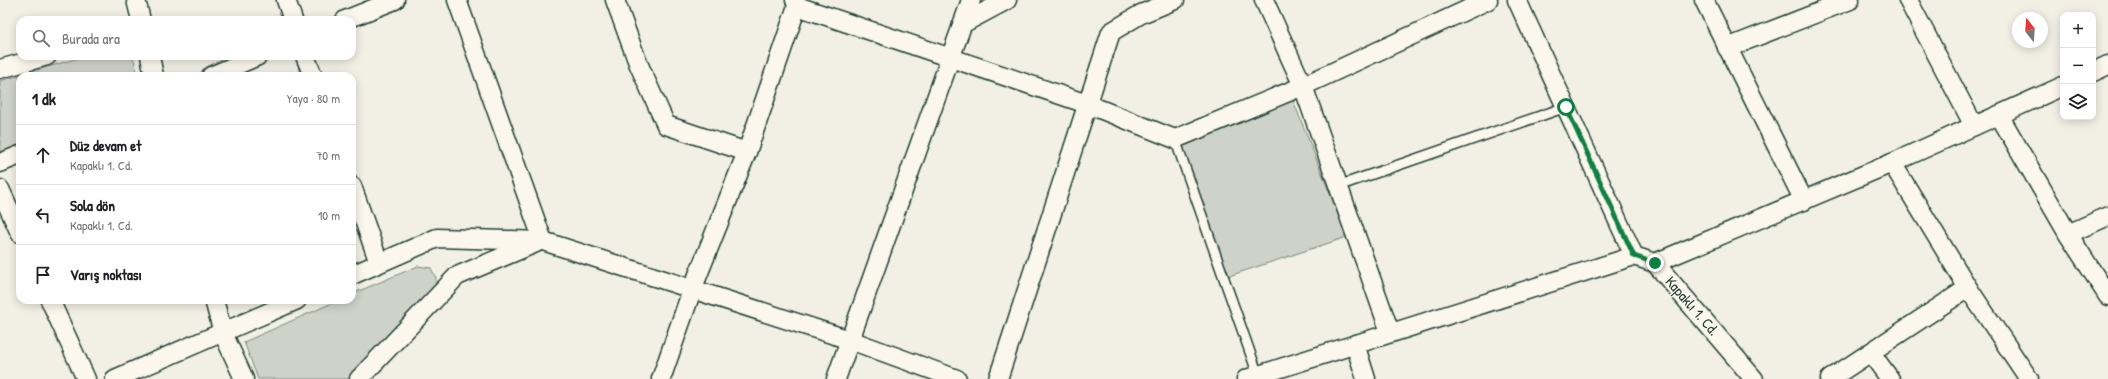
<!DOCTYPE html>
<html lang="tr">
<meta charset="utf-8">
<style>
:root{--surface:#fff;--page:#f2f2f2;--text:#202124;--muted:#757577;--line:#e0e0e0}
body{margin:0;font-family:"Patrick Hand",sans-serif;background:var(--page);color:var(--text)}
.controls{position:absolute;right:12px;top:12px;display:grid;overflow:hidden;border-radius:8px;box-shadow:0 2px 10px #0003}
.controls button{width:36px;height:36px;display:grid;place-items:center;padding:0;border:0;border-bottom:1px solid var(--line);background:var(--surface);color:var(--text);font:20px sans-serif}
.compass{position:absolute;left:2012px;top:12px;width:36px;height:36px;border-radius:50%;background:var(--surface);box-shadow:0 2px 10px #0003;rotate:343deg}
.stop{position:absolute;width:12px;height:12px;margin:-9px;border:3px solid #0b8043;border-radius:50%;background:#fff}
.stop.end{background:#0b8043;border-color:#fff;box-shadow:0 1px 4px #0008}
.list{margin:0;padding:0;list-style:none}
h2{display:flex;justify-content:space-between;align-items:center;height:52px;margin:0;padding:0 16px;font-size:17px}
h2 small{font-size:13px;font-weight:400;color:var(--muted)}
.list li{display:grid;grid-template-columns:26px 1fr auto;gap:12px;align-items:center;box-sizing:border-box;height:60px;padding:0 16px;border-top:1px solid var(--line)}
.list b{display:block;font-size:15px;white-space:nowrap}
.list p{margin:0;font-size:13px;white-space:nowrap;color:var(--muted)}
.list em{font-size:13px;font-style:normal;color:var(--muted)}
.icon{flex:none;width:22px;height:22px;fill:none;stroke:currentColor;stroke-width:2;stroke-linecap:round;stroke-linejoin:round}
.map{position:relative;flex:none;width:2108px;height:379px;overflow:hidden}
.search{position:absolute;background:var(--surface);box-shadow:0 2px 10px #0003;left:16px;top:16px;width:340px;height:44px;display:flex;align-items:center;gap:10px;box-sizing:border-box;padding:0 14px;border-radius:12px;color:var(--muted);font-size:15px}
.panel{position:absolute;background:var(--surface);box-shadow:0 2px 10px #0003;left:16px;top:72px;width:340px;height:232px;border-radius:12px}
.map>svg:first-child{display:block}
.green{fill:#cfd2c8;stroke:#77887e}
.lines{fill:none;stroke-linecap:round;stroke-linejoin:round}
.service-casing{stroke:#1f3d34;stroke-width:12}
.minor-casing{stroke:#1f3d34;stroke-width:21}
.service{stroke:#fbf7ec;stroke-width:9}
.minor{stroke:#fbf7ec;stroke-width:18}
.route{stroke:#0b8043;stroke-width:5}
.labels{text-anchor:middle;stroke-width:3;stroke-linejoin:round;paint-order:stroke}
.street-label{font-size:15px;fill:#1f3d34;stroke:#fbf7ec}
</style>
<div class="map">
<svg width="2108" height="379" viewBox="0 0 2108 379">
<rect width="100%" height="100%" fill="#f2f0e5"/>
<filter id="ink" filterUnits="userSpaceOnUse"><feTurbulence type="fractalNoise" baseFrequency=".025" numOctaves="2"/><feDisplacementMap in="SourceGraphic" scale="8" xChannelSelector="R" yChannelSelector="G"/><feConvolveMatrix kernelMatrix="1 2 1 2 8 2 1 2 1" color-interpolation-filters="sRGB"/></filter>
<g filter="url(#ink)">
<g class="green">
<path d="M85,56H133L138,76H20V144L0,153V81Z"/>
<path d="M1291,95L1347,237L1229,276L1180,146Z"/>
<path d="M418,266L431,268L436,278L435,291L350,379H258L244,342L339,300H352V294Z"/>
</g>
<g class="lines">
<g class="service-casing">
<g id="service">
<path d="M1175,139L1258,375"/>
<path d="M1338,186L1566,107"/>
</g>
</g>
<g class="minor-casing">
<g id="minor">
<path d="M136,0L141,20"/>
<path d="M286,0L293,20"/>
<path d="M457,0L543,241"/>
<path d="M615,0L638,63L666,125L747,152"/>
<path d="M1264,0L1303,86L1390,332"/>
<path d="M1517,0L1634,256L1655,263L1754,379"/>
<path d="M1704,0L1804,201"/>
<path d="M1908,0L1974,126"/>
<path d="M797,6L1087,104L1175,139L1303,86L1488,0"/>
<path d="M345,20L395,0"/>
<path d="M962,24L1007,0"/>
<path d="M1727,48L1850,0"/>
<path d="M150,56L154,76"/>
<path d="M305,56L313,76"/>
<path d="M0,69L47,56"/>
<path d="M2093,72L2108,65"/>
<path d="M211,76L258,56"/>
<path d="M1999,115L2068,234L2108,296"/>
<path d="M0,163L20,155"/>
<path d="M1892,163L1968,288L2029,379"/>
<path d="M352,186L379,263"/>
<path d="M0,189L20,233"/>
<path d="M2068,234L2108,216"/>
<path d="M1655,263L1892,163L2063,86"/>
<path d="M352,275L437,238L543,241L850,340L957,379"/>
<path d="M50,300L86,379"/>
<path d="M214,300L223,333L244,379"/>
<path d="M1355,344L1366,379"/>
<path d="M1871,353L1890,379"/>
<path d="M115,379L297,300"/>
<path d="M359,379L457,276L536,243"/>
<path d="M661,379L692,290L747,152L797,6L795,0"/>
<path d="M836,379L971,0"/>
<path d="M998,379L1111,32L1141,14L1175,0"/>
<path d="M1246,379L1634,256"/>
<path d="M1830,379L1968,288"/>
</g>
</g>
<use href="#service" class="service"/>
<use href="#minor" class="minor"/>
</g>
</g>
<g class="lines" filter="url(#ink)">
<path class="route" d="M1566,107L1634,256L1655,263"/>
</g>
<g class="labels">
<g class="street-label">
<text transform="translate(1692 306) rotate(49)" y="5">Kapaklı 1. Cd.</text>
</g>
</g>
</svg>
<div class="controls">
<button>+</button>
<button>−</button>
<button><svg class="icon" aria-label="layers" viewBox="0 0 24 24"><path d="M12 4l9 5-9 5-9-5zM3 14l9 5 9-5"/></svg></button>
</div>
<svg class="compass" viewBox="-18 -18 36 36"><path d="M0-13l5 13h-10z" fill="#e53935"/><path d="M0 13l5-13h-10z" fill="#757577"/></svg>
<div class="stop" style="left:1566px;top:107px"></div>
<div class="stop end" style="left:1655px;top:263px"></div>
<div class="search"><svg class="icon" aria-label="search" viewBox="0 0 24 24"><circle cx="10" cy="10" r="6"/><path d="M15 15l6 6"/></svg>Burada ara</div>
<section class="panel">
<h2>1 dk<small>Yaya · 80 m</small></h2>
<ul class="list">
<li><svg class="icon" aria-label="ahead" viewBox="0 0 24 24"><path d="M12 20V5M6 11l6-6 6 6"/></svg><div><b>Düz devam et</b><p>Kapaklı 1. Cd.</p></div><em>70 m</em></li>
<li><svg class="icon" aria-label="left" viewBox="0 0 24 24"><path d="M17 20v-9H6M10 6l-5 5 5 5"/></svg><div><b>Sola dön</b><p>Kapaklı 1. Cd.</p></div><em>10 m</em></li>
<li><svg class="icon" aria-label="arrive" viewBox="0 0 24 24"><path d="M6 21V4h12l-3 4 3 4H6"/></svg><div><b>Varış noktası</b></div></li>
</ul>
</section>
</div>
